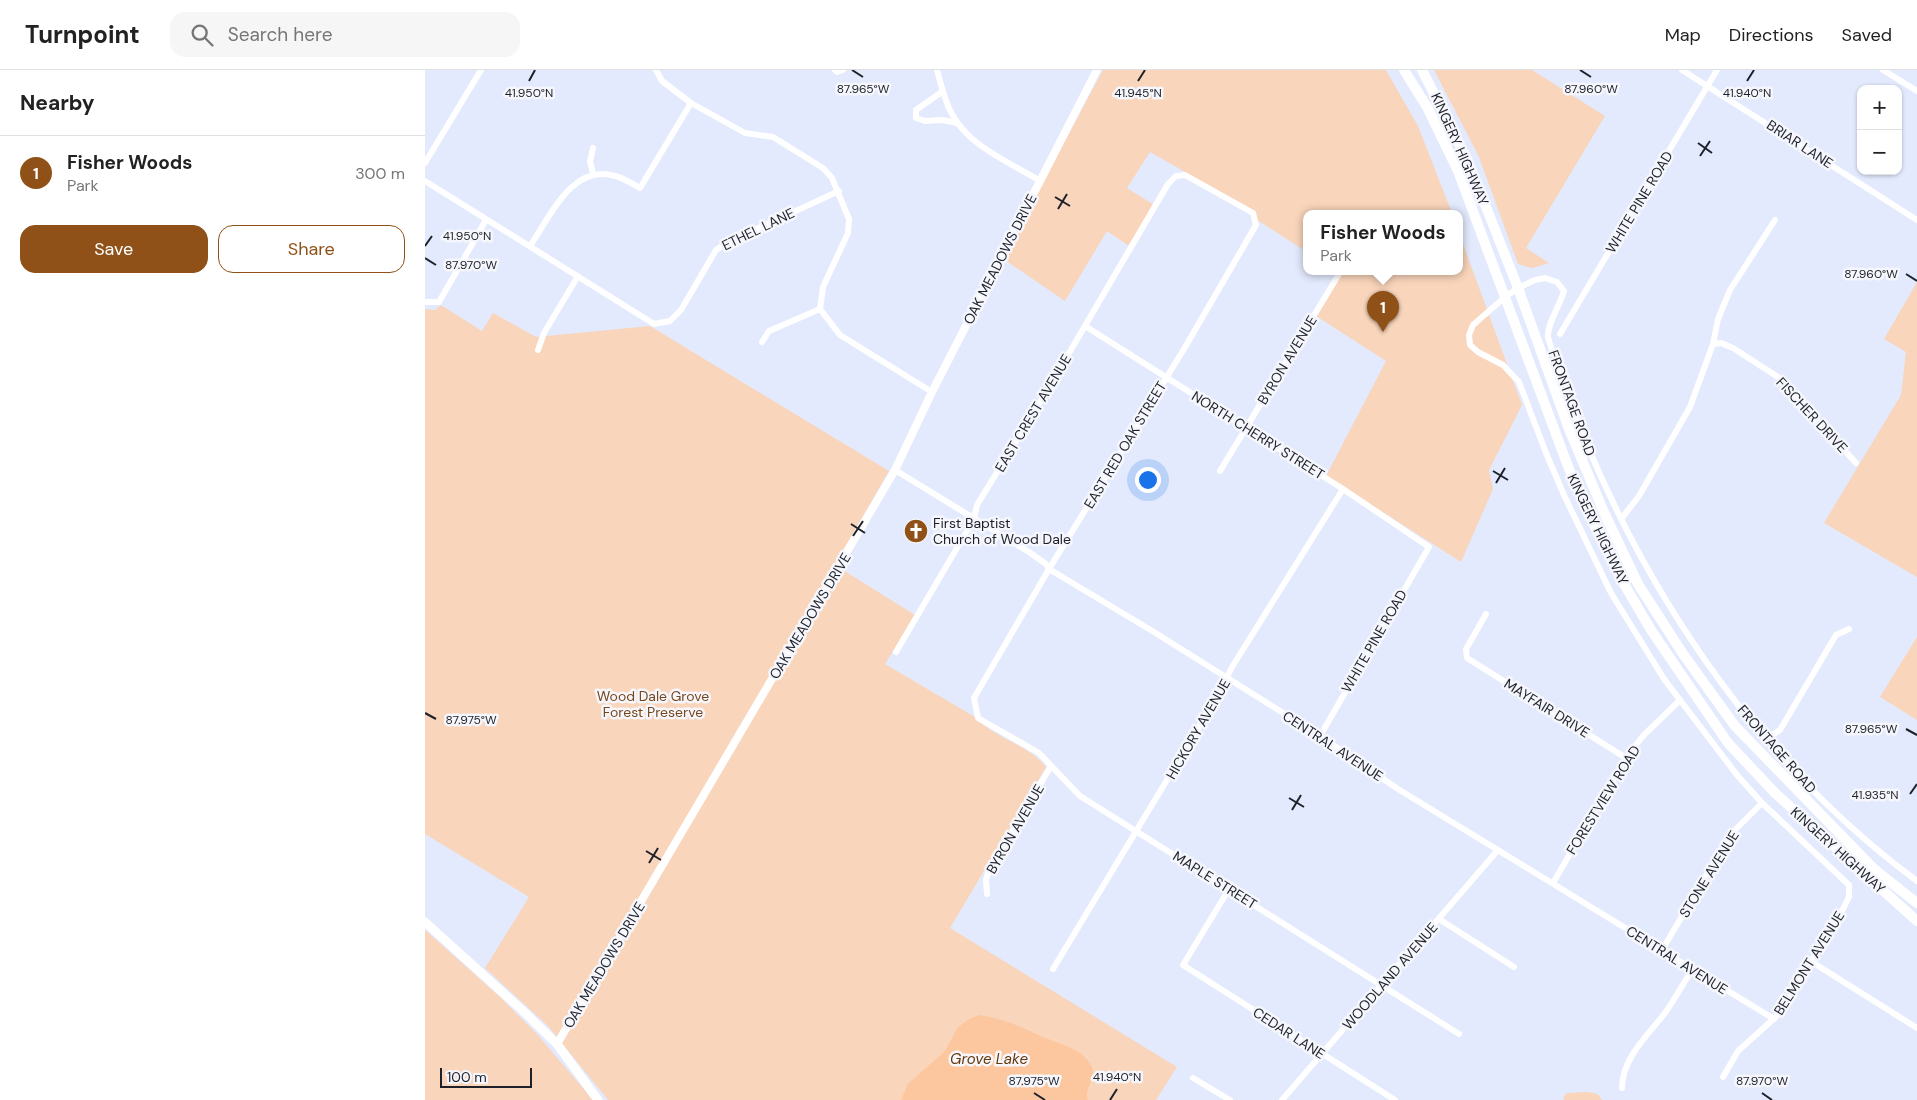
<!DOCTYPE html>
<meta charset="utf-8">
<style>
:root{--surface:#fff;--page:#f6f6f6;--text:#222;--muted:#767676;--line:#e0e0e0;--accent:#8f5117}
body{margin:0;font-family:"DM Sans",sans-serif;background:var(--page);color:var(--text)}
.controls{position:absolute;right:15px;top:15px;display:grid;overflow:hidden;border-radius:10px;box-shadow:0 1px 4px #0004}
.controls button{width:45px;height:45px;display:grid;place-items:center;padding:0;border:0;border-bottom:1px solid var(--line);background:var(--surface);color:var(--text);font:25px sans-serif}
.scale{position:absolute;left:15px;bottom:12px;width:92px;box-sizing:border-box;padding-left:5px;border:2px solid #1e212a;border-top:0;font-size:14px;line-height:18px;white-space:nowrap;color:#1e212a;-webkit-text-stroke:4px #f6f7fc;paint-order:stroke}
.you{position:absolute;left:722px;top:409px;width:18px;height:18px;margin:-12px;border:4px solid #fff;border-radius:50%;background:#1a73e8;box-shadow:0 0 0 8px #1a73e833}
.badge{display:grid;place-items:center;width:32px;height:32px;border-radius:50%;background:var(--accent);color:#fff;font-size:16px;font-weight:700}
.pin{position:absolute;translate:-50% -41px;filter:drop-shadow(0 1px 2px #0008)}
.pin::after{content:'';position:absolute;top:26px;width:18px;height:15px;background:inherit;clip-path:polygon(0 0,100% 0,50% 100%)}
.popup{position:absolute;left:878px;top:140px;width:160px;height:65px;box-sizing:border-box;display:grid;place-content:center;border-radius:10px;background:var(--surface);filter:drop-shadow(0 1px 4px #0005);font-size:16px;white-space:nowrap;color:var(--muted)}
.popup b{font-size:19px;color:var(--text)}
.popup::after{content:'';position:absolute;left:50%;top:100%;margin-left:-10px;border:10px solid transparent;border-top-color:var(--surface)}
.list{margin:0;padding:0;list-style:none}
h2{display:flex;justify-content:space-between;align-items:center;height:65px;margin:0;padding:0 20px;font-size:21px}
h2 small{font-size:16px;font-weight:400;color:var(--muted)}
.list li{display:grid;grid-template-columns:32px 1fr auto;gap:15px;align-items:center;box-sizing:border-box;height:75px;padding:0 20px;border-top:1px solid var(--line)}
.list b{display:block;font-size:19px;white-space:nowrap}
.list p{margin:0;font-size:16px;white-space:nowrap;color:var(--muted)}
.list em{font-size:16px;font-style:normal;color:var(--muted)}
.actions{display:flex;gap:10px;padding:15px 20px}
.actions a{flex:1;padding:11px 0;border:1px solid var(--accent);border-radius:15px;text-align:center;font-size:18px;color:var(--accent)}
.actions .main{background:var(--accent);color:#fff}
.icon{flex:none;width:28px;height:28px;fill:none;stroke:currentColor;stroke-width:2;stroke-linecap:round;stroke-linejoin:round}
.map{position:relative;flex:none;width:1492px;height:1030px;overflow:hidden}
header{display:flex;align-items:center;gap:30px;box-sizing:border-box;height:70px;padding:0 25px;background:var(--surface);border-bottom:1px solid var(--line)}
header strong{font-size:24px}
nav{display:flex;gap:28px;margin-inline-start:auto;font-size:18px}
.search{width:350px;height:45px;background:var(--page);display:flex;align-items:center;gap:12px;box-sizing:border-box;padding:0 18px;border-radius:15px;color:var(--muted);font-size:19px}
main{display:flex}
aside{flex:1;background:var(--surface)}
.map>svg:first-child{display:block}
.green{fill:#f9d5bb}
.water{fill:#fcc79f}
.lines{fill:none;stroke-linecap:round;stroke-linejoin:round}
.minor{stroke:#fff;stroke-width:6}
.tertiary{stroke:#fff;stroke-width:8}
.secondary{stroke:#fff;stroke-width:9}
.trunk{stroke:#fff;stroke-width:10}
.ticks{fill:none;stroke:#1e212a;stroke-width:2}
.labels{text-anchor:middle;stroke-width:5;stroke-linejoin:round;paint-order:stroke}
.street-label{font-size:14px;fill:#1e212a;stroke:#f6f7fc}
.poi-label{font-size:14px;fill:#1e212a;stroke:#f6f7fc;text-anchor:start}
.park-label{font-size:14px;fill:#77461b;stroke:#f6f7fc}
.water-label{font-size:15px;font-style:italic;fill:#683809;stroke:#f6f7fc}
.ticks-label{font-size:12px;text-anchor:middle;fill:#1e212a;stroke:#f6f7fc;stroke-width:5;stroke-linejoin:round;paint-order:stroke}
</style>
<header>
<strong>Turnpoint</strong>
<div class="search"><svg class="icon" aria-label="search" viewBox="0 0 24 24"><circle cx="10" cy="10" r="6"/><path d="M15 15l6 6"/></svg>Search here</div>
<nav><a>Map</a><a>Directions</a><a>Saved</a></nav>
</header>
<main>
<aside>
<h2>Nearby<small></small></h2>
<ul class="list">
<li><span class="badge">1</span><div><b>Fisher Woods</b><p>Park</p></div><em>300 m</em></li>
</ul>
<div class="actions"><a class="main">Save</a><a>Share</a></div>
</aside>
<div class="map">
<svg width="1492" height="1030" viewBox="0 0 1492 1030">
<rect width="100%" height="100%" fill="#e3eafd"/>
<g class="green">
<path d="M678,0H961L993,56L1027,143H882V182L832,150L829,141L725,82L702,118L729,135L704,176L682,161L640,231L577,188Z"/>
<path d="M1009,0H1107L1180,46L1101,178L1124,193L1107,198L1093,194L1054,87Z"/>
<path d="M1034,163L1097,335L1064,400L1068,419L1036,492L901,406L961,291L891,246L916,203L912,201H1034Z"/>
<path d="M1492,212V507L1399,453L1476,325L1481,282L1459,269Z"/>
<path d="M16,235L57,261L68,243L111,267L225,256L464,401L410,495L490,545L460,594L550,647C570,669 603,674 621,697L525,858L752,997L731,1030H183L123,956L60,898L104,827L0,764V239L10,240Z"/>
<path d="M1492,567V650L1455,627Z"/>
<path d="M0,860L75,927L112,964L168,1030H0Z"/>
<path d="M1162,1022L1173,1024L1177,1030H1139L1138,1027L1142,1023Z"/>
</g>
<path class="water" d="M555,945C577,949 591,954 611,964C628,973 657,976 667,997C672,1009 658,1019 663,1030H476L483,1014L520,981L533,957L546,948Z"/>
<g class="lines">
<g class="minor">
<path d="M231,0L237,11L266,33L320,63L348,67L398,98L407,108L424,149L423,163L398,217L395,239L415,265L507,322"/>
<path d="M410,0L412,2L418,0"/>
<path d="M512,0C515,11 518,23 522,33C536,73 580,90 614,110"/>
<path d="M1257,0L1492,150"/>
<path d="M1458,0L1492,21"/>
<path d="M518,21L491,40V48L500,51L517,50L532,53"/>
<path d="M168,78L165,92L168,103"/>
<path d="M0,93L56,0"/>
<path d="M0,111L229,254L245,251L256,240L291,180L301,173L414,121"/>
<path d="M105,176C125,147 147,93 190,106C199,108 207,114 215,118L266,33"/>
<path d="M0,232H14L61,150"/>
<path d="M660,256L918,419L1004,477L895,666"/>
<path d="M1135,264L1292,0"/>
<path d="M337,272L344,261L395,239"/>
<path d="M1288,274L1296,273L1308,278L1353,307L1431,393"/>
<path d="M113,280L119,263L153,206"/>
<path d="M470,400L604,482L621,494L624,499L729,562L895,666L973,719L1349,949"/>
<path d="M795,401L914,204"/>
<path d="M1197,448L1214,426L1265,337L1288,274L1293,249L1305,220L1350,150"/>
<path d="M1061,544L1041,579L1042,588L1201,688"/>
<path d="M471,582L549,449L552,435L623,319L743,114L751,106L760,105L828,143L831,155L759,279L624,499L549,628L553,648L614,683L655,726L1034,964"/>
<path d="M1341,669L1355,660L1411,565L1424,559"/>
<path d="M1128,813L1201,688L1218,666L1255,630"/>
<path d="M804,819L758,895L970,1030"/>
<path d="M562,824L561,810L563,803L626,696"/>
<path d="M1014,849L1089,897"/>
<path d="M1237,880L1305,765L1337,733"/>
<path d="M1387,892L1492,958"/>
<path d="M628,899L792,627L807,597L918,419"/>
<path d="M1298,1007L1313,981L1354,944L1418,839L1424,827V815L1337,733L1312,705L1239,609L1186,523L1139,425L1121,383L1094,312L1078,295L1053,282L1045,275L1044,265L1048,255L1080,227L1093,218L1110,210L1120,208L1132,212L1139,221C1136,233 1122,254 1123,267C1125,277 1131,289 1135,299C1143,323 1150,347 1160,370C1231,541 1343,701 1492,811"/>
<path d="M768,1008L805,1030"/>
<path d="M1197,1018C1197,988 1223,965 1240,943C1250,929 1258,914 1267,900"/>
<path d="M857,1030L1073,780"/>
</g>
<path class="tertiary" d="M132,974L470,400L507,322L672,0"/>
<path class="secondary" d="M0,852L97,940L132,974L173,1030"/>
<g class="trunk">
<path d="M979,0L1002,37L1033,101L1144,399L1175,468L1196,509L1226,560L1303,673L1350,723L1492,851"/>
<path d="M997,0L1043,91L1093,218L1144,359L1178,440L1213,514L1258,584L1310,656L1449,799L1492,833"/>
</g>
</g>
<path class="ticks" d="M427,0L438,7M1155,0L1166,7M104,11L110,0M713,11L720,0M1322,11L1329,0M1273,73L1287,83M1275,86L1285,71M630,127L645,136M633,139L642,124M0,176L7,166M0,188L11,195M1481,204L1492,211M1068,401L1083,410M1071,413L1080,398M426,454L440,463M428,466L438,451M0,643L11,649M1481,659L1492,665M1485,724L1492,714M864,728L879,737M867,740L876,725M221,781L236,790M224,793L233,778M609,1023L620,1030M1337,1023L1347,1030M685,1030L692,1019"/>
<defs>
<g id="church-disc" transform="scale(1.25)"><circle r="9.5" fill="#8f5117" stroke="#f6f7fc"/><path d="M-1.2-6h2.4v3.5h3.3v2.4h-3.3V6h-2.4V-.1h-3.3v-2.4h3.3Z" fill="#fff"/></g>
</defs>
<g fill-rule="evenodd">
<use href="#church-disc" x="491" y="461"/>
</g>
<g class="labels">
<g class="street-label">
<text transform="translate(1375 74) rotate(33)" y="5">BRIAR LANE</text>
<text transform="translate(1035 79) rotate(66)" y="5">KINGERY HIGHWAY</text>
<text transform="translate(1214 132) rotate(-59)" y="5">WHITE PINE ROAD</text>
<text transform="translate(333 159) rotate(-26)" y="5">ETHEL LANE</text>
<text transform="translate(575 189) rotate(-63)" y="5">OAK MEADOWS DRIVE</text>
<text transform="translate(862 290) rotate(-59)" y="5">BYRON AVENUE</text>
<text transform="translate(1147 333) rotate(70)" y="5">FRONTAGE ROAD</text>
<text transform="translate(608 343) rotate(-59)" y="5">EAST CREST AVENUE</text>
<text transform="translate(1387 345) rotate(47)" y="5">FISCHER DRIVE</text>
<text transform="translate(833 365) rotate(32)" y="5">NORTH CHERRY STREET</text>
<text transform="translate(700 375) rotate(-59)" y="5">EAST RED OAK STREET</text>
<text transform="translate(1173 459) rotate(64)" y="5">KINGERY HIGHWAY</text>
<text transform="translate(385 546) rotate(-59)" y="5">OAK MEADOWS DRIVE</text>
<text transform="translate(949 571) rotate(-60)" y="5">WHITE PINE ROAD</text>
<text transform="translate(1122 638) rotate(32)" y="5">MAYFAIR DRIVE</text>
<text transform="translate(773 659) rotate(-60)" y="5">HICKORY AVENUE</text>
<text transform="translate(908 676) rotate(33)" y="5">CENTRAL AVENUE</text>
<text transform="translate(1352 679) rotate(49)" y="5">FRONTAGE ROAD</text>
<text transform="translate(1178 730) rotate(-58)" y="5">FORESTVIEW ROAD</text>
<text transform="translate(590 759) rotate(-60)" y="5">BYRON AVENUE</text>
<text transform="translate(1413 780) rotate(42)" y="5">KINGERY HIGHWAY</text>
<text transform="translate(1284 804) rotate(-58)" y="5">STONE AVENUE</text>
<text transform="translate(790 810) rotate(32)" y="5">MAPLE STREET</text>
<text transform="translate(1252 890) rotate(32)" y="5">CENTRAL AVENUE</text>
<text transform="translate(1384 893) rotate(-58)" y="5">BELMONT AVENUE</text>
<text transform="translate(179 895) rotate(-59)" y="5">OAK MEADOWS DRIVE</text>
<text transform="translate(965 906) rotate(-49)" y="5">WOODLAND AVENUE</text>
<text transform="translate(864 963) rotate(33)" y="5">CEDAR LANE</text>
</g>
<g class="poi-label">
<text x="508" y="458">First Baptist<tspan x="508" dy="16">Church of Wood Dale</tspan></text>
</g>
<g class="park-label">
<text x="228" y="631">Wood Dale Grove<tspan x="228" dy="16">Forest Preserve</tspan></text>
</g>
<g class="water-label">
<text x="564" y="994">Grove Lake</text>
</g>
</g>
<g class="ticks-label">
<text x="438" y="23">87.965°W</text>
<text x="1166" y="23">87.960°W</text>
<text x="104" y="27">41.950°N</text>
<text x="713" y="27">41.945°N</text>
<text x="1322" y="27">41.940°N</text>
<text x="42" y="170">41.950°N</text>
<text x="46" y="199">87.970°W</text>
<text x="1446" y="208">87.960°W</text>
<text x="46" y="654">87.975°W</text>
<text x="1446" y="663">87.965°W</text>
<text x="1450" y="729">41.935°N</text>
<text x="692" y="1011">41.940°N</text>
<text x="609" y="1015">87.975°W</text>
<text x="1337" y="1015">87.970°W</text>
</g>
</svg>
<div class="controls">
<button>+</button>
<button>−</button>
</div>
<div class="scale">100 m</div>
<div class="you"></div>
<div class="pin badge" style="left:958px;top:262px">1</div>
<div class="popup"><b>Fisher Woods</b>Park</div>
</div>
</main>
